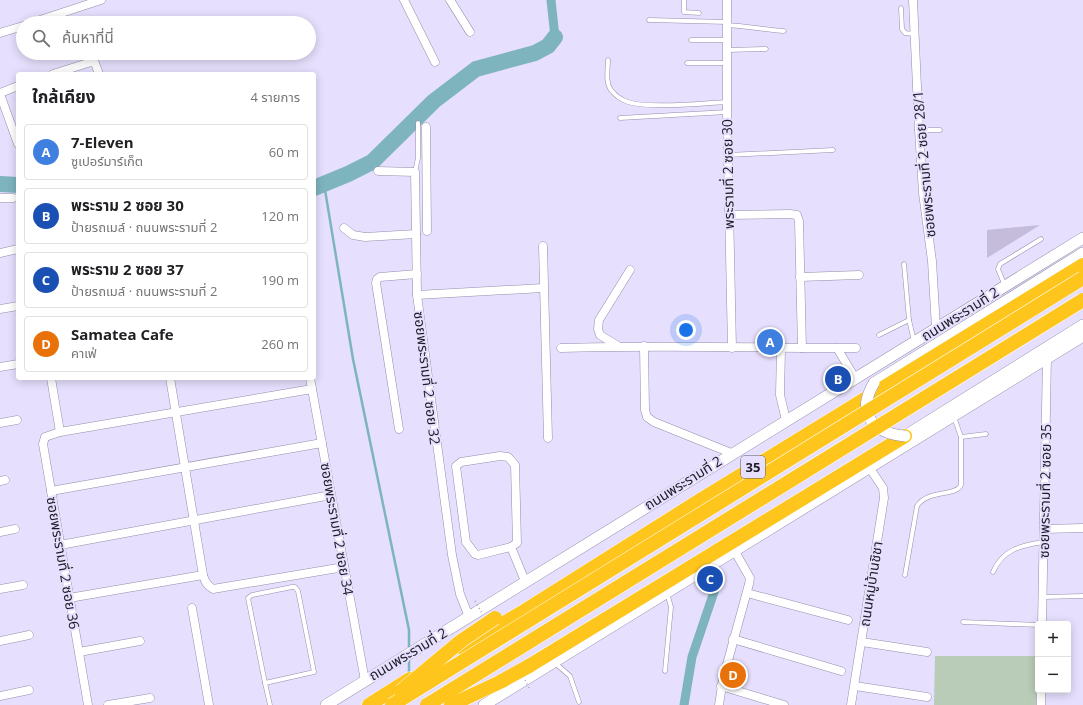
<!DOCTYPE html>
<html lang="th">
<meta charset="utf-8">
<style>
:root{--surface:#fff;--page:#f2f2f2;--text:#202124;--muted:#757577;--line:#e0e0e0;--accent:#248234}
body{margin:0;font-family:"Open Sans","Noto Sans Thai",sans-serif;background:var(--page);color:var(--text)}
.controls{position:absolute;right:12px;bottom:12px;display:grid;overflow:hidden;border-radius:4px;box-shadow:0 2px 10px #0003}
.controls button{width:36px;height:36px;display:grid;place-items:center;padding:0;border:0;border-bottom:1px solid var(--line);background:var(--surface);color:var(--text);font:20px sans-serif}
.you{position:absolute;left:686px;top:330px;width:14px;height:14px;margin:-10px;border:3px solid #fff;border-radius:50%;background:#1a73e8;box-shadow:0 0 0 6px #1a73e833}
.badge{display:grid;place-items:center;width:26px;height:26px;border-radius:50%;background:var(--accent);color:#fff;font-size:13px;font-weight:700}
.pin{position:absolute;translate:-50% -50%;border:2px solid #fff;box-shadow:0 1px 4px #0006}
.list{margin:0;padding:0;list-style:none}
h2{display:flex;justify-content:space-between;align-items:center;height:52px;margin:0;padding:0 16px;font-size:17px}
h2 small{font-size:13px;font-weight:400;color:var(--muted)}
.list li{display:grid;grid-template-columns:26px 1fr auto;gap:12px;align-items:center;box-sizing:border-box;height:56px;margin:0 8px 8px;padding:0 8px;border:1px solid var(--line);border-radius:4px}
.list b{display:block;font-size:15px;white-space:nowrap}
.list p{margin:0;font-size:13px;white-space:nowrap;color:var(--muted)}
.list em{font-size:13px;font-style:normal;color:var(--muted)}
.icon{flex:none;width:22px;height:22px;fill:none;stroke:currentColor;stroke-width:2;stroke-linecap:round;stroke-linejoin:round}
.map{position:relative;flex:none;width:1083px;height:705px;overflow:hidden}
.search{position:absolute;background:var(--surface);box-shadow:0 2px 10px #0003;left:16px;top:16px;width:300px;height:44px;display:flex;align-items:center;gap:10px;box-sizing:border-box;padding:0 14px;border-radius:22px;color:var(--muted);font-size:15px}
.panel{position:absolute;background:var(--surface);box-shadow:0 2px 10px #0003;left:16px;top:72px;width:300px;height:308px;border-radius:4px}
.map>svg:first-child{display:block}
.green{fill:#b9ccb7}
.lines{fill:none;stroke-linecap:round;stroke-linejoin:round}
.stream{stroke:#7eb4be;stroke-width:2.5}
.canal{stroke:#7eb4be;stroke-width:9}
.river{stroke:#7eb4be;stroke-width:16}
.building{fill:#c4bcda}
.lane-casing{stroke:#958daa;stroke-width:5}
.street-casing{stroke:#958daa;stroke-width:9}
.secondary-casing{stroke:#958daa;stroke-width:12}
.highway-casing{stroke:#fff;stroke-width:15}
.lane{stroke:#fff;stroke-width:4}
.street{stroke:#fff;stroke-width:8}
.secondary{stroke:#fff;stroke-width:11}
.highway{stroke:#fec51c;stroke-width:14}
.secondary-bridge-casing{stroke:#958daa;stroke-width:12;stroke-linecap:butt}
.highway-bridge-casing{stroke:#fff;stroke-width:15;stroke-linecap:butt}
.path-bridge{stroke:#a9a3bb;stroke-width:1.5;stroke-dasharray:1 3;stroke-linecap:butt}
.secondary-bridge{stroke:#fff;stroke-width:11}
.highway-bridge{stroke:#fec51c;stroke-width:14}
.labels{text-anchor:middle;stroke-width:4;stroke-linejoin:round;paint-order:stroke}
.shield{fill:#e6dffd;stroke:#5a5666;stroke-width:1}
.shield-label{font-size:13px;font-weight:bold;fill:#1e1b26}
.street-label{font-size:14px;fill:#1e1b26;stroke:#e6dffd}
</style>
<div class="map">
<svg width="1083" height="705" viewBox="0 0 1083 705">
<rect width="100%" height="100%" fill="#e6dffd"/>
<path class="green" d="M935,656H1038L1036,705H934Z"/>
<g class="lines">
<g class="stream">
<path d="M324,184L353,359L409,630V649"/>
<path d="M409,658V675"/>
</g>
<g class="canal">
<path d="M551,0L555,37"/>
<path d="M684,705L692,657L716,586"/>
</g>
<g class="river">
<path d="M0,184L18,185"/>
<path d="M314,188L348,174L372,162L434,101L476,69L535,53L548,46L555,37"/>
</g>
</g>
<path class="building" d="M1040,225L987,258V230Z"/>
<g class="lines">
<g class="lane-casing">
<g id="lane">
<path d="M684,0V12L699,13"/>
<path d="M901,8L902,29L905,33L914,34"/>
<path d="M649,20L727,22"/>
<path d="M727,25C747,26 765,30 784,31"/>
<path d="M691,40H727"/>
<path d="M727,50L766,49"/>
<path d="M608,60C608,69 605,82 611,90C615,95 622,100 628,102C649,109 703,103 727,102"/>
<path d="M687,63H727"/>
<path d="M620,118L727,112"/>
<path d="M919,130H940"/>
<path d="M728,155L833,150"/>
<path d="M415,172L418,158V123"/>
<path d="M904,264L909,320L914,341"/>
<path d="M1005,286L998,269L1000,264L1041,239"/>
<path d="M879,335L909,320"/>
<path d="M961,437L986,434"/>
<path d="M993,572C1002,550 1021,545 1044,542"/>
<path d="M905,575L917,506C928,489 956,497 961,485V437L954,417"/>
<path d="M292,587H295L298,591L314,672L265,683L248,598L252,595Z"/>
<path d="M1043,597L1083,596"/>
<path d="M963,622L1038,625"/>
<path d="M555,663L570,676L579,702"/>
<path d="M665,671L671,607L667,593"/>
<path d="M265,683L270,705"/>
</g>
</g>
<g class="street-casing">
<g id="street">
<path d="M404,0L435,62"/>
<path d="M450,0L470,32"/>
<path d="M727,0V112L732,348"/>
<path d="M913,0L919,130L923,193L932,261L936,328"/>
<path d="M31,23L101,0"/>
<path d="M0,33L23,26"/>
<path d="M53,74L91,62L95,63L99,74"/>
<path d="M0,93L18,86"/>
<path d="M0,94L18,144"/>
<path d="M426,127L427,231"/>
<path d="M378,171L415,172L417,295L452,555L460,594L469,617"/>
<path d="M0,198H13"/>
<path d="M729,215L790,214L797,215L799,221L802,348"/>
<path d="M344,228L353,235L365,237L416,234"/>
<path d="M543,246L548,438"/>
<path d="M0,253L18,249"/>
<path d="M800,277L859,275"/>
<path d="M417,295L543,288"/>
<path d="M0,309L18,306"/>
<path d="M618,346L600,335L598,329L599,320L630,270"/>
<path d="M644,346L645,410L647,417L654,422L731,453"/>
<path d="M561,348C659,345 758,348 856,348"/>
<path d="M837,348L855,378"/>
<path d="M781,349L780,395L786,420"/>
<path d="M0,367L18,364"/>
<path d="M51,378L60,432"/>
<path d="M170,378L203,575C205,582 207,585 213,589L344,567"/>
<path d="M310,378L365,681"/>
<path d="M0,423L17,420"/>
<path d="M399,429L376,283L377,279L380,277L417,274"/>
<path d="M500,456L508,457L515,465L517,543L511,547L478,555L475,554L466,542L456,466L461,462Z"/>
<path d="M0,481L5,480"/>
<path d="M51,491L322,443"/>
<path d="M1045,529L1083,528"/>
<path d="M0,532L15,529"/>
<path d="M60,545L331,495"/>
<path d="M511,547L525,581"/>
<path d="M0,589L23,585"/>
<path d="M747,593L848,620"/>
<path d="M69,598L203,575"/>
<path d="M192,608L209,705"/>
<path d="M1042,624L1047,357"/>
<path d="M733,639L841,671"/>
<path d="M0,641L29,635"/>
<path d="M862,642L927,652"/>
<path d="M79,652L140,641"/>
<path d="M721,686L784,705"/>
<path d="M855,686L927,697"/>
<path d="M0,696L29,690"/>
<path d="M88,705L43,444L45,437L60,432L312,389"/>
<path d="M108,705L150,698"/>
<path d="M719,705L723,679L749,584L750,578L734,550"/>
<path d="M851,705L884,498L883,488L869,467"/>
<path d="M1041,705V690"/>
</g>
</g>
<g class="secondary-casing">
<g id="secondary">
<path d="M874,383L1083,253"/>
<path d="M905,436L1083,325"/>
<path d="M326,705L1083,238"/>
<path d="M484,705L1083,336"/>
</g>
</g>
<g class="highway-casing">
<g id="highway">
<path d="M462,648L526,610L694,504L1083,265"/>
<path d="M529,666L905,436"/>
<path d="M369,705L410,679"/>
</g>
</g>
<use href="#lane" class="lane"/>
<use href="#street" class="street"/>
<use href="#secondary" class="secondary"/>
<use href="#highway" class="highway"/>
<g class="secondary-bridge-casing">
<path id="secondary-bridge" d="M874,383C856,413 872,433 905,436"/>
</g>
<g class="highway-bridge-casing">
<g id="highway-bridge">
<path d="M401,691L461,641L495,618"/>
<path d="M392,705L1083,278"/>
<path d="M427,705L1083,300"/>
<path d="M451,705L500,682L529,666"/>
</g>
</g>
<g class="path-bridge">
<path d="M475,601L482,613"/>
<path d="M525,680L529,688"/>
</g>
<use href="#secondary-bridge" class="secondary-bridge"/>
<use href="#highway-bridge" class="highway-bridge"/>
</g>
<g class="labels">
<rect class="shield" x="741" y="456" width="24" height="22" rx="3"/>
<g class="shield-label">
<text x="753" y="472">35</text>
</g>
<g class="street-label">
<text transform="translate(924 164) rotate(-95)" y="5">ซอยพระรามที่ 2 ซอย 28/1</text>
<text transform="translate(728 174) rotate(-91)" y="5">พระรามที่ 2 ซอย 30</text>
<text transform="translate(960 314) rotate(-32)" y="5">ถนนพระรามที่ 2</text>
<text transform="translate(427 378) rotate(83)" y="5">ซอยพระรามที่ 2 ซอย 32</text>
<text transform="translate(683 483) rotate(-32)" y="5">ถนนพระรามที่ 2</text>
<text transform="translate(1045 491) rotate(-89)" y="5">ซอยพระรามที่ 2 ซอย 35</text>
<text transform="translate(337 529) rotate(80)" y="5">ซอยพระรามที่ 2 ซอย 34</text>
<text transform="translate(63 563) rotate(80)" y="5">ซอยพระรามที่ 2 ซอย 36</text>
<text transform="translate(871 584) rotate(-81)" y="5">ถนนหมู่บ้านชิชา</text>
<text transform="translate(408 654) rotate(-31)" y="5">ถนนพระรามที่ 2</text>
</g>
</g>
</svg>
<div class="controls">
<button>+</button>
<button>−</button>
</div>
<div class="you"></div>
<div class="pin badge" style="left:770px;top:342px;background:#3f7fe0">A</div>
<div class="pin badge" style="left:838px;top:379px;background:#1a4fb4">B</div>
<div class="pin badge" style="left:710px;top:579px;background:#1a4fb4">C</div>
<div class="pin badge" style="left:733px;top:675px;background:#e8710a">D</div>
<div class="search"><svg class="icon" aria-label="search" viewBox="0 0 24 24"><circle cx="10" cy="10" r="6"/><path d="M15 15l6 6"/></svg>ค้นหาที่นี่</div>
<section class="panel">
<h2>ใกล้เคียง<small>4 รายการ</small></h2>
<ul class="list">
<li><span class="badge" style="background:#3f7fe0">A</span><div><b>7-Eleven</b><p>ซูเปอร์มาร์เก็ต</p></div><em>60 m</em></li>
<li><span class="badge" style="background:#1a4fb4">B</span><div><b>พระราม 2 ซอย 30</b><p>ป้ายรถเมล์ · ถนนพระรามที่ 2</p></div><em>120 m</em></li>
<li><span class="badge" style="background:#1a4fb4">C</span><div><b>พระราม 2 ซอย 37</b><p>ป้ายรถเมล์ · ถนนพระรามที่ 2</p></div><em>190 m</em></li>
<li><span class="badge" style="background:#e8710a">D</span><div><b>Samatea Cafe</b><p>คาเฟ่</p></div><em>260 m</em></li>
</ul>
</section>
</div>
